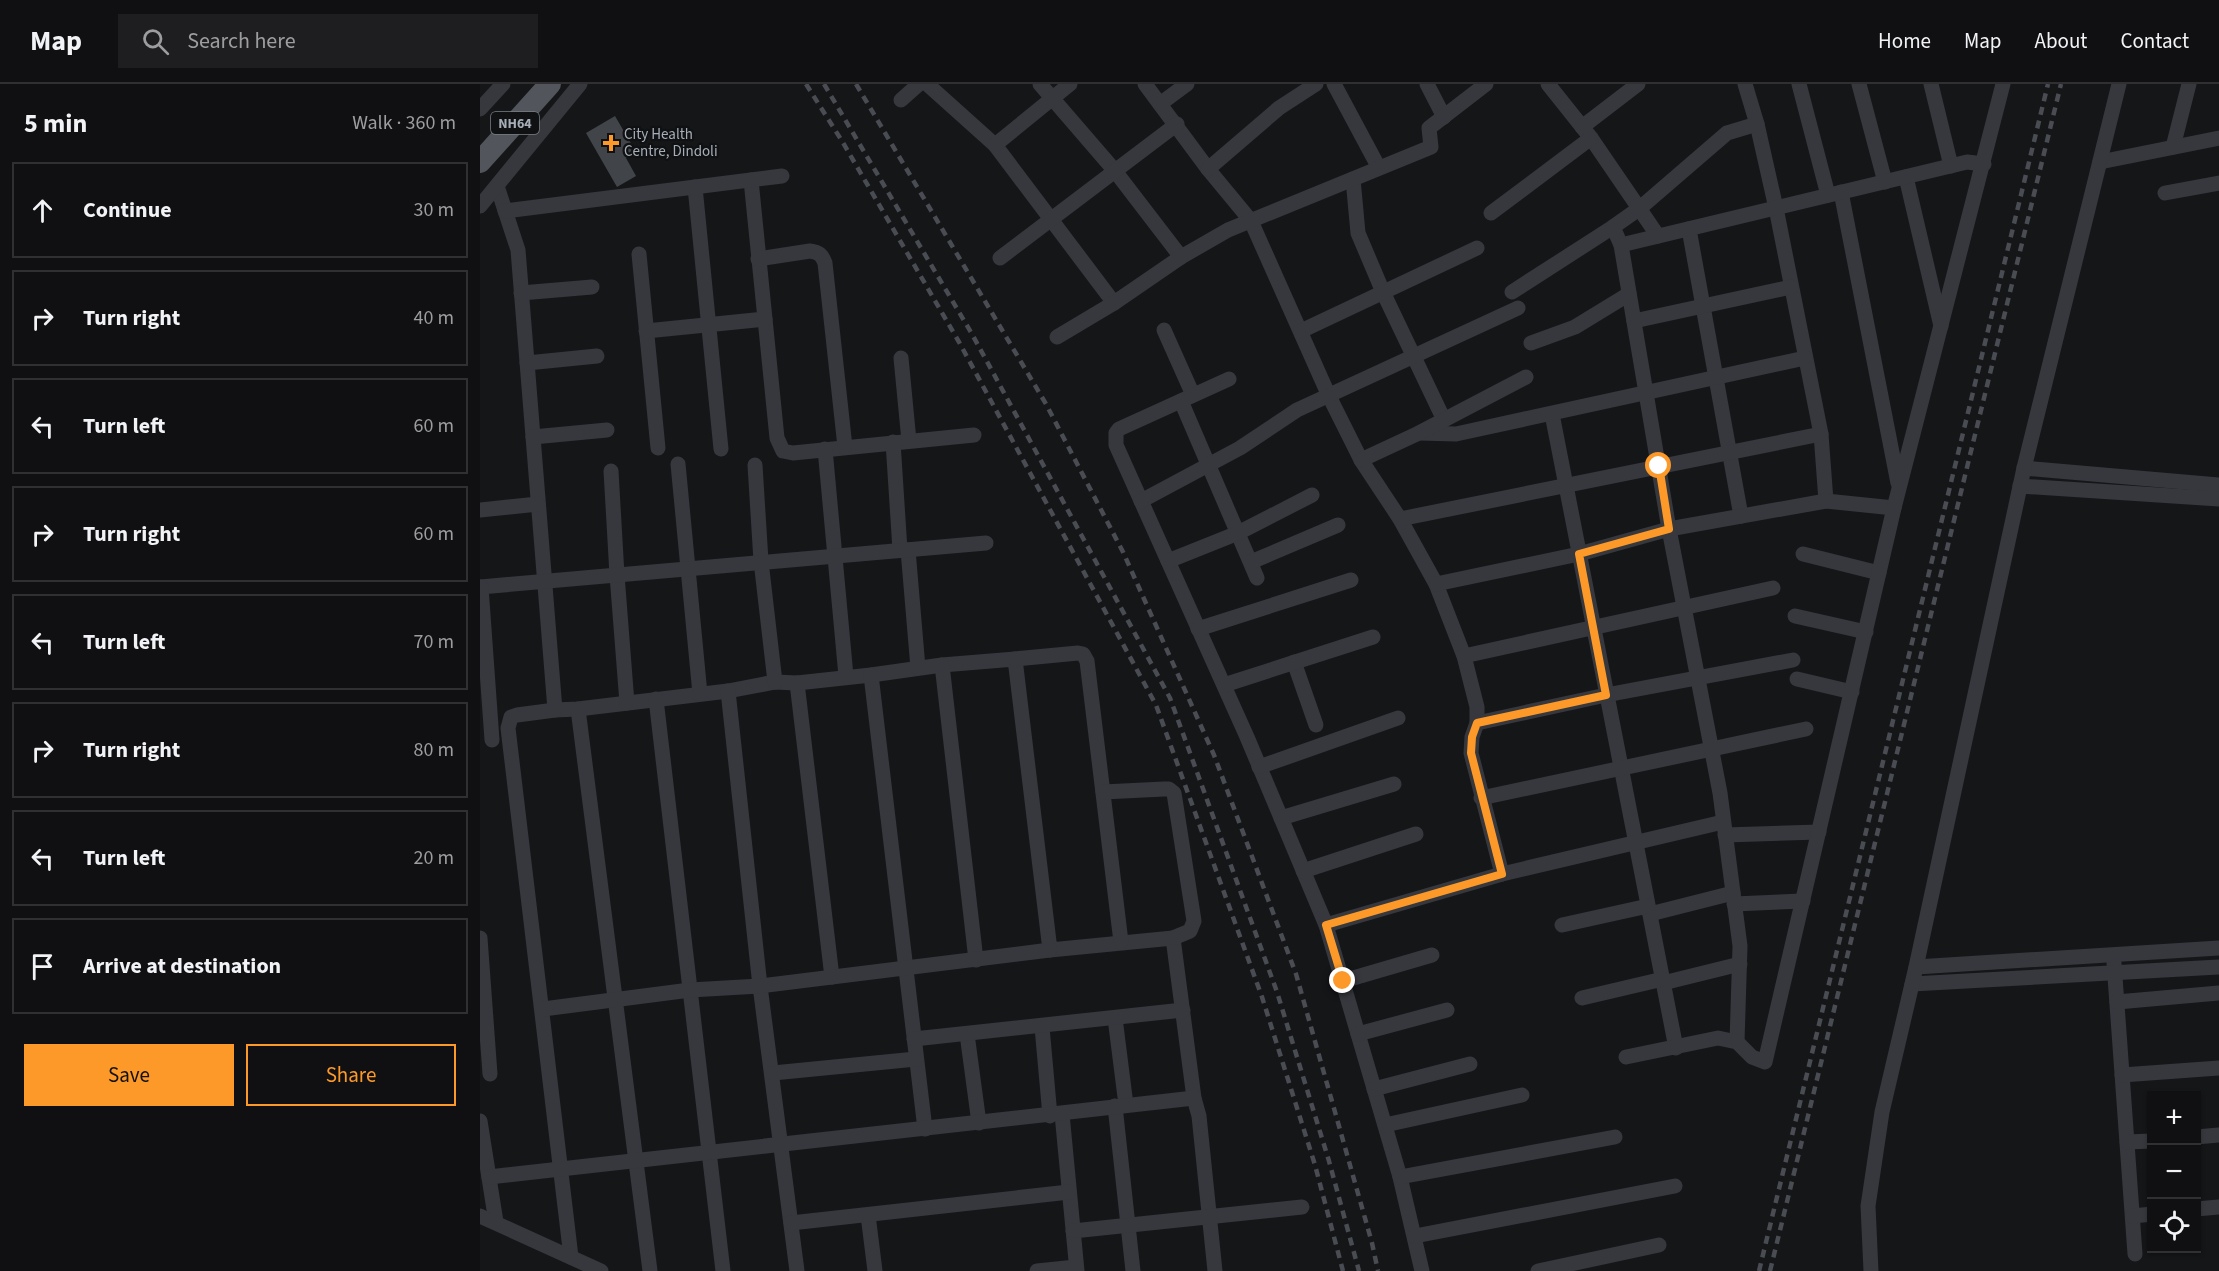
<!DOCTYPE html>
<meta charset="utf-8">
<style>
:root{--surface:#101012;--page:#1e1e20;--text:#f1f3f6;--muted:#9c9d9f;--line:#303032;--accent:#fc9929}
body{margin:0;font-family:"Source Sans 3",sans-serif;background:var(--page);color:var(--text)}
.controls{position:absolute;right:18px;bottom:18px;display:grid;overflow:hidden;border-radius:0px;box-shadow:0 2px 4px #0004}
.controls button{width:54px;height:54px;display:grid;place-items:center;padding:0;border:0;border-bottom:2px solid var(--line);background:var(--surface);color:var(--text);font:30px sans-serif}
.stop{position:absolute;width:18px;height:18px;margin:-14px;border:4px solid #fc9929;border-radius:50%;background:#fff}
.stop.end{background:#fc9929;border-color:#fff;box-shadow:0 2px 6px #0008}
.list{margin:0;padding:0;list-style:none}
h2{display:flex;justify-content:space-between;align-items:center;height:78px;margin:0;padding:0 24px;font-size:26px}
h2 small{font-size:20px;font-weight:400;color:var(--muted)}
.list li{display:grid;grid-template-columns:39px 1fr auto;gap:18px;align-items:center;box-sizing:border-box;height:96px;margin:0 12px 12px;padding:0 12px;border:2px solid var(--line);border-radius:0px}
.list b{display:block;font-size:22px;white-space:nowrap}
.list em{font-size:20px;font-style:normal;color:var(--muted)}
.actions{display:flex;gap:12px;padding:18px 24px}
.actions a{flex:1;padding:14px 0;border:2px solid var(--accent);border-radius:0px;text-align:center;font-size:21px;color:var(--accent)}
.actions .main{background:var(--accent);color:#111}
.icon{flex:none;width:33px;height:33px;fill:none;stroke:currentColor;stroke-width:2;stroke-linecap:round;stroke-linejoin:round}
.map{position:relative;flex:none;width:1739px;height:1187px;overflow:hidden}
header{display:flex;align-items:center;gap:36px;box-sizing:border-box;height:84px;padding:0 30px;background:var(--surface);border-bottom:2px solid var(--line)}
header strong{font-size:28px}
nav{display:flex;gap:33px;margin-inline-start:auto;font-size:21px}
.search{width:420px;height:54px;background:var(--page);display:flex;align-items:center;gap:15px;box-sizing:border-box;padding:0 21px;border-radius:0px;color:var(--muted);font-size:22px}
main{display:flex}
aside{flex:1;background:var(--surface)}
.map>svg:first-child{display:block}
.building{fill:#414448}
.lines{fill:none;stroke-linecap:round;stroke-linejoin:round}
.minor{stroke:#36383d;stroke-width:15}
.primary{stroke:#52555c;stroke-width:22}
.rail{stroke:#494c52;stroke-width:4.5;stroke-dasharray:8 6;stroke-linecap:butt}
.route{stroke:#fc9929;stroke-width:8}
.poi-dot{fill:#fc9929;stroke:#101113;stroke-width:2}
.labels{text-anchor:middle;stroke-width:4.5;stroke-linejoin:round;paint-order:stroke}
.shield{fill:#101113;stroke:#7a7f86;stroke-width:1.5}
.shield-label{font-size:14px;font-weight:bold;fill:#a7aeb8}
.poi-label{font-size:15px;fill:#a7aeb8;stroke:#101113;text-anchor:start}
</style>
<header>
<strong>Map</strong>
<div class="search"><svg class="icon" aria-label="search" viewBox="0 0 24 24"><circle cx="10" cy="10" r="6"/><path d="M15 15l6 6"/></svg>Search here</div>
<nav><a>Home</a><a>Map</a><a>About</a><a>Contact</a></nav>
</header>
<main>
<aside>
<h2>5 min<small>Walk · 360 m</small></h2>
<ul class="list">
<li><svg class="icon" aria-label="ahead" viewBox="0 0 24 24"><path d="M12 20V5M6 11l6-6 6 6"/></svg><div><b>Continue</b></div><em>30 m</em></li>
<li><svg class="icon" aria-label="right" viewBox="0 0 24 24"><path d="M7 20v-9h11M14 6l5 5-5 5"/></svg><div><b>Turn right</b></div><em>40 m</em></li>
<li><svg class="icon" aria-label="left" viewBox="0 0 24 24"><path d="M17 20v-9H6M10 6l-5 5 5 5"/></svg><div><b>Turn left</b></div><em>60 m</em></li>
<li><svg class="icon" aria-label="right" viewBox="0 0 24 24"><path d="M7 20v-9h11M14 6l5 5-5 5"/></svg><div><b>Turn right</b></div><em>60 m</em></li>
<li><svg class="icon" aria-label="left" viewBox="0 0 24 24"><path d="M17 20v-9H6M10 6l-5 5 5 5"/></svg><div><b>Turn left</b></div><em>70 m</em></li>
<li><svg class="icon" aria-label="right" viewBox="0 0 24 24"><path d="M7 20v-9h11M14 6l5 5-5 5"/></svg><div><b>Turn right</b></div><em>80 m</em></li>
<li><svg class="icon" aria-label="left" viewBox="0 0 24 24"><path d="M17 20v-9H6M10 6l-5 5 5 5"/></svg><div><b>Turn left</b></div><em>20 m</em></li>
<li><svg class="icon" aria-label="arrive" viewBox="0 0 24 24"><path d="M6 21V4h12l-3 4 3 4H6"/></svg><div><b>Arrive at destination</b></div></li>
</ul>
<div class="actions"><a class="main">Save</a><a>Share</a></div>
</aside>
<div class="map">
<svg width="1739" height="1187" viewBox="0 0 1739 1187">
<rect width="100%" height="100%" fill="#151618"/>
<path class="building" d="M135,32L156,68L146,74L156,92L137,103L106,49Z"/>
<g class="lines">
<g class="minor">
<path d="M447,0L515,61L634,219"/>
<path d="M560,0L635,87L701,173"/>
<path d="M665,0L728,85L771,137L849,312L881,376L920,435L956,500L984,572L997,623V639L992,653L991,669L1022,790"/>
<path d="M854,0L899,84"/>
<path d="M947,0L964,33"/>
<path d="M1068,0L1111,54L1178,152"/>
<path d="M1265,0L1277,40L1296,124L1341,350L1346,417"/>
<path d="M1319,0L1348,111"/>
<path d="M1379,0L1405,98"/>
<path d="M1451,0L1471,82"/>
<path d="M421,16L439,0"/>
<path d="M680,20L707,0"/>
<path d="M0,25L23,0"/>
<path d="M1102,43L1158,0"/>
<path d="M515,61L590,0"/>
<path d="M1693,63L1709,0"/>
<path d="M1620,78L1739,54"/>
<path d="M728,85L799,24L836,0"/>
<path d="M1426,93L1461,242"/>
<path d="M873,95L878,149L903,208L964,336"/>
<path d="M271,96L297,354L303,367L313,369L494,351"/>
<path d="M17,102L38,166L75,626L98,625L248,607L295,598L317,599L391,591L462,581L535,575L570,866L693,854L714,1014L719,1032L735,1187"/>
<path d="M215,103L241,365"/>
<path d="M1361,108L1418,399"/>
<path d="M1685,109L1739,99"/>
<path d="M0,122L100,0"/>
<path d="M25,127L302,92"/>
<path d="M1011,129L1111,54"/>
<path d="M1209,145L1261,432"/>
<path d="M1141,161L1487,78L1504,80"/>
<path d="M159,170L178,364"/>
<path d="M520,174L697,40"/>
<path d="M278,175L330,167C339,168 342,171 345,179L365,363"/>
<path d="M1032,208L1133,143"/>
<path d="M41,209L112,203"/>
<path d="M1154,237L1311,203"/>
<path d="M684,246L713,311"/>
<path d="M166,247L285,235"/>
<path d="M821,247L997,164"/>
<path d="M577,253L634,219L701,173L748,146L951,63L949,44L1006,0"/>
<path d="M1051,259L1095,243L1149,210"/>
<path d="M421,274L429,357"/>
<path d="M47,279L117,272"/>
<path d="M749,295L639,345L636,349V361L767,653L846,841L920,1093L942,1187"/>
<path d="M701,317L777,494"/>
<path d="M1072,330L1196,964"/>
<path d="M939,349L976,350L1325,274"/>
<path d="M53,353L127,346"/>
<path d="M413,358L420,466"/>
<path d="M345,365L366,592"/>
<path d="M881,376L939,349L1046,293"/>
<path d="M198,380L220,610"/>
<path d="M275,381L281,477L295,598"/>
<path d="M1544,384L1739,401"/>
<path d="M131,387L137,491L147,619"/>
<path d="M1540,402L1739,415"/>
<path d="M661,417L760,364L817,326L1038,224"/>
<path d="M0,426L58,420"/>
<path d="M920,435L1341,350"/>
<path d="M428,466L438,584"/>
<path d="M1323,470L1399,489"/>
<path d="M688,477L758,449L832,411"/>
<path d="M771,478L858,441"/>
<path d="M956,500L1099,470L1189,445L1346,417L1414,424"/>
<path d="M0,503L506,459"/>
<path d="M1,503L12,656"/>
<path d="M1315,532L1386,548"/>
<path d="M718,545L871,496"/>
<path d="M984,572L1293,504"/>
<path d="M535,575L598,569L603,570L607,577L641,858"/>
<path d="M814,578L836,641"/>
<path d="M462,581L496,876"/>
<path d="M391,591L445,1045"/>
<path d="M1317,595L1372,608"/>
<path d="M317,599L352,893"/>
<path d="M744,601L893,553"/>
<path d="M248,607L280,902L317,1187"/>
<path d="M176,615L243,1187"/>
<path d="M98,625L170,1187"/>
<path d="M75,626L37,631L31,633L28,644L91,1173"/>
<path d="M997,639L1126,611L1313,576"/>
<path d="M779,683L918,634"/>
<path d="M623,708L684,705H689L694,709L714,837L710,847L693,854"/>
<path d="M1001,714L1326,645"/>
<path d="M801,734L914,700"/>
<path d="M1245,751L1339,748"/>
<path d="M823,787L936,750"/>
<path d="M1254,820L1323,817"/>
<path d="M1170,830L1253,809"/>
<path d="M846,841L1022,790L1243,738"/>
<path d="M1082,841L1168,822"/>
<path d="M0,854L10,990"/>
<path d="M1634,879L1655,1170"/>
<path d="M1436,883L1739,864"/>
<path d="M863,897L952,871"/>
<path d="M1183,899L1260,880"/>
<path d="M1432,900L1739,883"/>
<path d="M1102,914L1183,895"/>
<path d="M1637,918L1739,909"/>
<path d="M63,925L210,906L280,902L570,866"/>
<path d="M635,934L646,1021"/>
<path d="M562,943L570,1032"/>
<path d="M487,950L499,1039"/>
<path d="M878,950L967,926"/>
<path d="M434,955L703,926"/>
<path d="M1257,958L1260,862L1240,709L1189,445L1141,161L1133,143L1160,124L1247,49L1277,40"/>
<path d="M1146,973L1238,954L1257,958L1272,973L1285,978L1414,424L1523,0"/>
<path d="M293,989L436,975"/>
<path d="M1642,991L1739,984"/>
<path d="M894,1005L990,980"/>
<path d="M635,1022L653,1187"/>
<path d="M582,1030L597,1187"/>
<path d="M0,1037L16,1138"/>
<path d="M905,1041L1042,1011"/>
<path d="M1716,1053L1739,1051"/>
<path d="M1647,1058L1672,1057"/>
<path d="M9,1093L714,1014"/>
<path d="M920,1093L1135,1053"/>
<path d="M1716,1125L1739,1123"/>
<path d="M388,1131L395,1187"/>
<path d="M0,1132L121,1187"/>
<path d="M1653,1132L1672,1130"/>
<path d="M311,1139L589,1108"/>
<path d="M593,1147L822,1123"/>
<path d="M935,1152L1195,1102"/>
<path d="M557,1187L596,1183"/>
<path d="M1058,1187L1179,1161"/>
<path d="M1391,1187L1388,1122L1402,1028L1436,883L1544,384L1639,0"/>
</g>
<path class="primary" d="M0,78L70,0"/>
<g class="rail">
<path d="M326,0L362,57L479,258L676,621L782,913L835,1081L863,1187"/>
<path d="M344,0L492,250L690,614L797,908L849,1077L879,1187"/>
<path d="M376,0L566,320L643,468L734,671L816,890L892,1159L898,1187"/>
<path d="M1279,1187L1568,0"/>
<path d="M1290,1187L1581,0"/>
</g>
</g>
<g class="lines">
<path class="route" d="M863,897L846,841L1022,790L991,669L992,653L997,639L1126,611L1099,470L1189,445L1179,382"/>
</g>
<path class="poi-dot" d="M128 50h6v6h6v6h-6v6h-6v-6h-6v-6h6z"/>
<g class="labels">
<rect class="shield" x="11" y="28" width="48" height="22" rx="4.5"/>
<g class="shield-label">
<text x="35" y="44">NH64</text>
</g>
<g class="poi-label">
<text x="144" y="55">City Health<tspan x="144" dy="17">Centre, Dindoli</tspan></text>
</g>
</g>
</svg>
<div class="controls">
<button>+</button>
<button>−</button>
<button><svg class="icon" aria-label="locate" viewBox="0 0 24 24"><circle cx="12" cy="12" r="6"/><path d="M12 2v4M12 18v4M2 12h4M18 12h4"/></svg></button>
</div>
<div class="stop" style="left:1179px;top:382px"></div>
<div class="stop end" style="left:863px;top:897px"></div>
</div>
</main>
